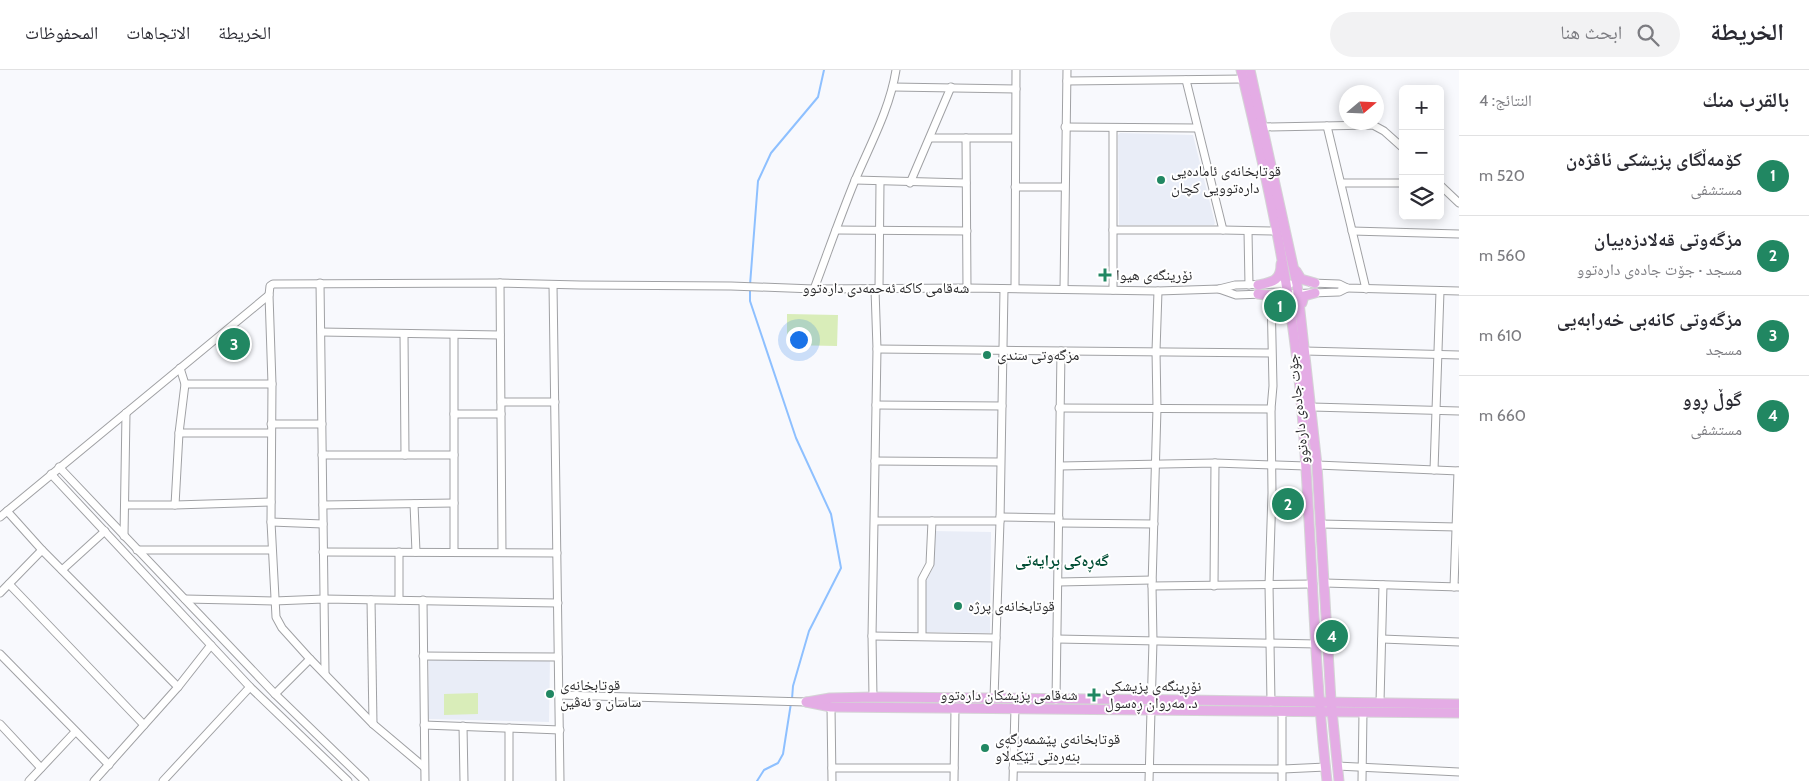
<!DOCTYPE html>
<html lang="ar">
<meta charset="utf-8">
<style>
:root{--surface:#fff;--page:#f2f2f3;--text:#2b2b33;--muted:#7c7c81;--line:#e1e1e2;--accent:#218762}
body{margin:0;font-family:Cabin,"Noto Naskh Arabic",sans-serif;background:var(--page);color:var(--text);direction:rtl}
.controls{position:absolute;right:15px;top:15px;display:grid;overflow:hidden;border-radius:8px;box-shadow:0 2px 12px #0003}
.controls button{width:45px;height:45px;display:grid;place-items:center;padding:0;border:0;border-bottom:1px solid var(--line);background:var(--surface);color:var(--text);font:25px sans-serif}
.compass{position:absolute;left:1339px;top:15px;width:45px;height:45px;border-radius:50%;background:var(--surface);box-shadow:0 2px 12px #0003;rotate:71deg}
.you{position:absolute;left:798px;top:269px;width:18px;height:18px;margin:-12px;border:4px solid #fff;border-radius:50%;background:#1a73e8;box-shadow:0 0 0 8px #1a73e833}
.badge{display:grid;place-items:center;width:32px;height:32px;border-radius:50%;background:var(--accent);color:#fff;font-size:16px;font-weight:700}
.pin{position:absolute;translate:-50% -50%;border:2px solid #fff;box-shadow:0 1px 5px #0006}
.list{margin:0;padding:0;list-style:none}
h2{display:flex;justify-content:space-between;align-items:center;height:65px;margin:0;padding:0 20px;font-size:21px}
h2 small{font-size:16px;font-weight:400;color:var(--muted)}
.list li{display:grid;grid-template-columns:32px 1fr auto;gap:15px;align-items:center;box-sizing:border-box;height:80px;padding:0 20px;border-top:1px solid var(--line)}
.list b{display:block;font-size:19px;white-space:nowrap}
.list p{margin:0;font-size:16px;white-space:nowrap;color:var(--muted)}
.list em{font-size:16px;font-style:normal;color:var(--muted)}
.icon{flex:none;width:28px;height:28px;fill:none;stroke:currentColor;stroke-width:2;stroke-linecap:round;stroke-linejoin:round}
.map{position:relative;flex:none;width:1459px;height:711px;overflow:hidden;direction:ltr}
header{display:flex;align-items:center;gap:30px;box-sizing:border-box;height:70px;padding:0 25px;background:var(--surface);border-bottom:1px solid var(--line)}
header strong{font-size:24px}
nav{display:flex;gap:28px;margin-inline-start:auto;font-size:18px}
.search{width:350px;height:45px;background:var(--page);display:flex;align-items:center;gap:12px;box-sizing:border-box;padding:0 18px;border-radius:28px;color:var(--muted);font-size:19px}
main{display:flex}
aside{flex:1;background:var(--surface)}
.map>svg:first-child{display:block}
.built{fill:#e9edf7}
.green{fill:#d9edb9}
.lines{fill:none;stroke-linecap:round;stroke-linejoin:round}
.stream{stroke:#8ec0ff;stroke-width:2}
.minor-casing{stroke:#a0a1a4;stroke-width:9}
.major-casing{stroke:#d4d4d5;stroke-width:11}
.minor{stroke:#fff;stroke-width:7}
.major{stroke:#e4ace5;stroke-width:9}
.poi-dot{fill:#218762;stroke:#fff;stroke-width:2}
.labels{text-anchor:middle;stroke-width:4;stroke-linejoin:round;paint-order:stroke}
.poi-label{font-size:15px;fill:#2a2a2c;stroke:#fff;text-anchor:start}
.street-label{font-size:15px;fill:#2a2a2c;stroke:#fff}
.neighbourhood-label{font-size:16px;font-weight:bold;fill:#004d34;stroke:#fff}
</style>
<header>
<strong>الخريطة</strong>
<div class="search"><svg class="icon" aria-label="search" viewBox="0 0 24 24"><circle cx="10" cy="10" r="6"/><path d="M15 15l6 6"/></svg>ابحث هنا</div>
<nav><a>الخريطة</a><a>الاتجاهات</a><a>المحفوظات</a></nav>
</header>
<main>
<aside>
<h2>بالقرب منك<small>النتائج: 4</small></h2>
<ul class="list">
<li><span class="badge">1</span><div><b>کۆمەڵگای پزیشکی ئاڤژەن</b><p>مستشفى</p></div><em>520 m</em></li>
<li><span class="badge">2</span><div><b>مزگەوتی قەلادزەییان</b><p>مسجد · جۆت جادەی دارەتوو</p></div><em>560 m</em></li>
<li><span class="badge">3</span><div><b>مزگەوتی کانەبی خەرابەیی</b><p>مسجد</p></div><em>610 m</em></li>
<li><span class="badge">4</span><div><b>گوڵ ڕوو</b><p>مستشفى</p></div><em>660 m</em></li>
</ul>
</aside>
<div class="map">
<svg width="1459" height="711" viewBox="0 0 1459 711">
<rect width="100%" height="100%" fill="#f8f9fd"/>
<g class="built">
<path d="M1120,63L1193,65L1215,153L1214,155H1119L1118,65Z"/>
<path d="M933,461L991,462L990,563L925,562L926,511L933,498Z"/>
<path d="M429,587L550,589L549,652L428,649Z"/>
</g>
<g class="green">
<path d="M787,244L838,245L837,276L787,275Z"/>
<path d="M478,623V644L444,645V624Z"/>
</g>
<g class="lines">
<g class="stream">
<path d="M750,215L758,111L771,83L818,27L824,0"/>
<path d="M750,220V231L796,368L831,444L841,498L809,561L793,616L792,629"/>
<path d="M757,711L764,700L778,693L783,684L791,633"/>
</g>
<g class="minor-casing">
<g id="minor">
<path d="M1186,10L1223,160"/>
<path d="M1067,11L1243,9"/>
<path d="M893,17L1016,19"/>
<path d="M1327,56L1366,219"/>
<path d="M1065,57L1197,58"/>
<path d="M1264,57L1373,55L1384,61L1403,78"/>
<path d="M1113,58V220"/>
<path d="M930,68H1015"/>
<path d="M966,68L967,218"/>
<path d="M855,110L966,113"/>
<path d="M910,113L951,17"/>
<path d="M1341,113H1403"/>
<path d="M1440,115L1459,133"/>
<path d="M1015,117H1064"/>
<path d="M836,160L967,161"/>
<path d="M1113,160H1223L1276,161"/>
<path d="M1248,161L1249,215"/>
<path d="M1352,161L1459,164"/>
<path d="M320,213L325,603"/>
<path d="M500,213L502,482"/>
<path d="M1311,213L1339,214L1347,218L1459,221"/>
<path d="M553,215L560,711"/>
<path d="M1015,218L1016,0"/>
<path d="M814,219C828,182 841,144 856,108C871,73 890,38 896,0"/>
<path d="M879,219L880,112"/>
<path d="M1064,219L1067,0"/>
<path d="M1219,219L1236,225L1263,224"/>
<path d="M1284,224L1339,222L1347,218"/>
<path d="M321,262L500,265"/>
<path d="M404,264L405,385"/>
<path d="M877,279L1271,283"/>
<path d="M1305,281L1459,285"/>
<path d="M185,314H272"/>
<path d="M501,332H555"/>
<path d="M876,335L1002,336"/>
<path d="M1312,337L1459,341"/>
<path d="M1059,338L1271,339"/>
<path d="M454,344H501"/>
<path d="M271,354H322"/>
<path d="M179,363H271"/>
<path d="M322,385H454"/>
<path d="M875,391L1000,392"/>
<path d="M1317,395L1459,401"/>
<path d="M1060,396L1215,393L1306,396"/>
<path d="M59,397L275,624L365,711"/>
<path d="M1434,400L1440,221"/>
<path d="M51,404L250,617L348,711"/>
<path d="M414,434L416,482"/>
<path d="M125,435H175L271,432"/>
<path d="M175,435L179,363L185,314L180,298"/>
<path d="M323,435L454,433"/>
<path d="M7,441L42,480L178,617"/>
<path d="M0,447L269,225"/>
<path d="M1000,447L1059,448"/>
<path d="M875,451H1000"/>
<path d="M271,452L323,454"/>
<path d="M1059,453L1154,454"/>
<path d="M1321,454L1457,457"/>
<path d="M124,466L126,343"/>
<path d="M137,480H271"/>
<path d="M323,482L557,483"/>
<path d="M399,482V530"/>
<path d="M454,482V265"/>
<path d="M62,500L105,461"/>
<path d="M1059,512L1152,510"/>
<path d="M1325,513L1459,517"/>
<path d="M9,514L144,655"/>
<path d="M1152,516L1313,514"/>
<path d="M1214,516L1215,393"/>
<path d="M1454,517L1458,401"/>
<path d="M0,523L42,480"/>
<path d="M185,529L274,531L324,529L558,533"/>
<path d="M371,530L373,654"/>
<path d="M423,530L425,711"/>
<path d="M872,566L996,568"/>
<path d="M922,566V509L930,494L932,451"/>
<path d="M1057,569L1317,574"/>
<path d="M1382,569L1459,572"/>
<path d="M0,584L109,695"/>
<path d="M423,586L558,587"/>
<path d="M275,624L310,589"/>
<path d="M559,625L806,632"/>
<path d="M873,627L872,566L877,279L875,219"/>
<path d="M994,628L1000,451L1004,219"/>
<path d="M1056,630L1061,281"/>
<path d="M1271,632L1269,515L1272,423L1271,339L1273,316L1271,225"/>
<path d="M1380,632L1383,515"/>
<path d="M831,637L832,711"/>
<path d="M0,654L41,698"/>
<path d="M424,655L560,660"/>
<path d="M463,656L464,711"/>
<path d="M509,658V711"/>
<path d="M1337,696L1459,702"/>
<path d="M424,697L373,654L310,589L282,558L276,547L271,452L272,314L269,225L270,216L273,214L500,213L580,215L731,216L814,219L967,218L1158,221L1219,219L1235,215L1290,214"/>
<path d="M832,698H954"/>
<path d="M1013,698L1283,699L1326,697"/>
<path d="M29,711L75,662"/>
<path d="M94,711L178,617L211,575"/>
<path d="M163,711L250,617"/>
<path d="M954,711L955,638"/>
<path d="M1013,711L1015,638"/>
<path d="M1149,711L1153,571L1152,516L1157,338L1156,281L1158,221"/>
<path d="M1282,711V641"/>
<path d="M1362,711L1363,642"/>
</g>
</g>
<g class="major-casing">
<g id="major">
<path d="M1241,0C1268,112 1293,226 1302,342C1312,465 1313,588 1327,711"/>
<path d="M1250,0L1297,214L1317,395L1331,631L1339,711"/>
<path d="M1296,201L1301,209L1315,213"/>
<path d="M1258,215C1272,212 1281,211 1281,194"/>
<path d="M1258,224C1271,226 1282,223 1287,236"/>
<path d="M1302,233L1304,226L1315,223"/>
<path d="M806,632L831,637L1459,643"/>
<path d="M807,632L830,628L873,627C1068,629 1264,630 1459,634"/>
</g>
</g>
<use href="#minor" class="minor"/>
<use href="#major" class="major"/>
</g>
<g class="poi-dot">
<circle cx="1161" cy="110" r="5"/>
<path d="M1102.5 197.5h5v5h5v5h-5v5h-5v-5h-5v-5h5z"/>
<circle cx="987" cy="285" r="5"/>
<circle cx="958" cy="536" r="5"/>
<circle cx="550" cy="624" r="5"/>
<path d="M1091.5 617.5h5v5h5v5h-5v5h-5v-5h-5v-5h5z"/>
<circle cx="985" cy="678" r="5"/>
</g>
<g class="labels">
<g class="poi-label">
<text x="1171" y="106">قوتابخانەی ئامادەیی<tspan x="1171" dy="17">دارەتوویی کچان</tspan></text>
<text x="1116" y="210">نۆرینگەی هیوا</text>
<text x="997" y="290">مزگەوتی سندی</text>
<text x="968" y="541">قوتابخانەی پرژە</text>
<text x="560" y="620">قوتابخانەی<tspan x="560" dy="17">ساسان و ئەڤین</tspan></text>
<text x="1105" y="621">نۆڕینگەی پزیشکی<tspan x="1105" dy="17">د. مەروان ڕەسول</tspan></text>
<text x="995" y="674">قوتابخانەی پێشمەرگەی<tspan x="995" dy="17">بنەرەتی تێکەڵاو</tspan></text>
</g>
<g class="street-label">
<text x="886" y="223">شەقامی کاکە ئەحمەدی دارەتوو</text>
<text transform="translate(1298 339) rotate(-96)" y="5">جۆت جادەی دارەتوو</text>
<text x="1009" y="630">شەقامی پزیشکان دارەتوو</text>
</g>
<g class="neighbourhood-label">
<text x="1062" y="496">گەڕەکی برایەتی</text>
</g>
</g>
</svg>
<div class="controls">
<button>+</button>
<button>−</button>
<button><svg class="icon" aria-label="layers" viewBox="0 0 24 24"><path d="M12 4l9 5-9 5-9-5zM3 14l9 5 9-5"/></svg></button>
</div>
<svg class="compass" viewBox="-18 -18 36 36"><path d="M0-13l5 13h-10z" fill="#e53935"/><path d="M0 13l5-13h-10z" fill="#7c7c81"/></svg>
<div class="you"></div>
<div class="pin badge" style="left:1280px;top:236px">1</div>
<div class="pin badge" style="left:1288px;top:434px">2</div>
<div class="pin badge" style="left:234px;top:274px">3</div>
<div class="pin badge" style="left:1332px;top:566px">4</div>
</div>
</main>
